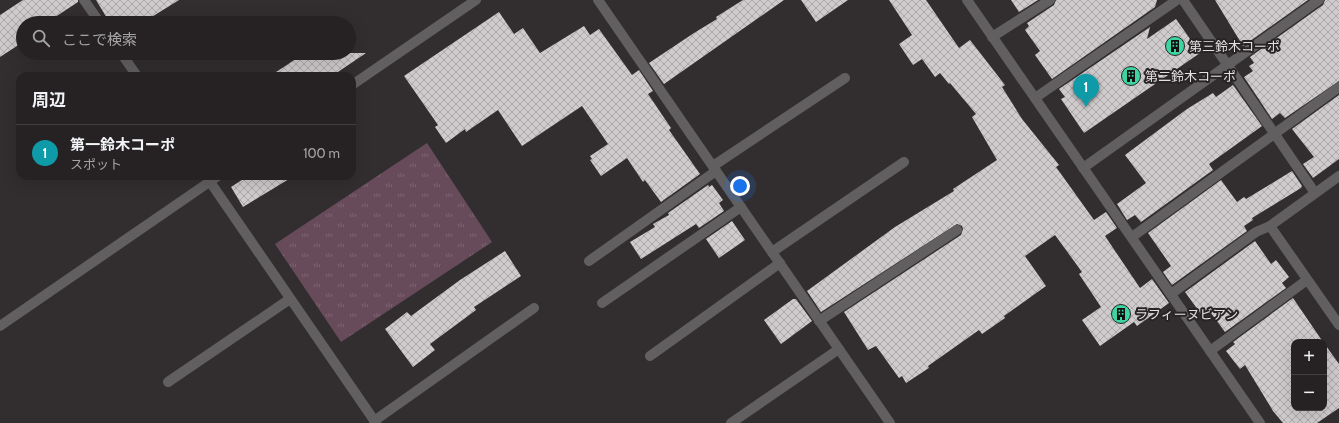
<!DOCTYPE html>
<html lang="ja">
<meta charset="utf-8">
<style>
:root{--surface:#262224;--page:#2e2a2c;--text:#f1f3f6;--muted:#a4a4a6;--line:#423f41;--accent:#3ed4a2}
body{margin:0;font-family:Cabin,"Noto Sans JP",sans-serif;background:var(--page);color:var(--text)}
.controls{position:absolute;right:12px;bottom:12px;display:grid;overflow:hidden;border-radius:8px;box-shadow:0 4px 16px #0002}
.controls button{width:36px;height:36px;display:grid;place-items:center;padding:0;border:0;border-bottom:1px solid var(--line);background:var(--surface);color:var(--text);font:20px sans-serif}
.you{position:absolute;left:740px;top:186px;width:14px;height:14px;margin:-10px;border:3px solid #fff;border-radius:50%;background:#1a73e8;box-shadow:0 0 0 6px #1a73e833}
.badge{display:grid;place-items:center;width:26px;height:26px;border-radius:50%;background:var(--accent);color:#fff;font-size:13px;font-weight:700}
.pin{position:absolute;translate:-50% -33px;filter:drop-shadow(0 1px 2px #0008)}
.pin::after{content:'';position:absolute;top:21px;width:14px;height:12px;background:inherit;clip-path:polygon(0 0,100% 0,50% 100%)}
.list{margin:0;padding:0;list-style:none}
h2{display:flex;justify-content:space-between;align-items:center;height:52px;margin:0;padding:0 16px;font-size:17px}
h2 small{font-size:13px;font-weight:400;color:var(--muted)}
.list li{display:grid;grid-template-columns:26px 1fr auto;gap:12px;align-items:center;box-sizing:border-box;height:56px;padding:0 16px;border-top:1px solid var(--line)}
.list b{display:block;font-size:15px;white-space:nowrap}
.list p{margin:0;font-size:13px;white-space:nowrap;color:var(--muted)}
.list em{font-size:13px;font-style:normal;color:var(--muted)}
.icon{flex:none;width:22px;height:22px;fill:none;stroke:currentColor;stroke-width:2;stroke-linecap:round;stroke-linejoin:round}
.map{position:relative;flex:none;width:1339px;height:423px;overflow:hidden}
.search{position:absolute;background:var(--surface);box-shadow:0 4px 16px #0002;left:16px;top:16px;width:340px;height:44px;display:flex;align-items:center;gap:10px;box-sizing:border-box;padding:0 14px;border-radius:22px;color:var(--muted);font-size:15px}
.panel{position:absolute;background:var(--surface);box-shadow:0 4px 16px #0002;left:16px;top:72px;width:340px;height:108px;border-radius:12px}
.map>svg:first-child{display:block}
.grass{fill:url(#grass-tufts)}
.building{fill:url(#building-cross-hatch)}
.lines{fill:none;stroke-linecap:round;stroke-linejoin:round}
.minor{stroke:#615f60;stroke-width:10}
.labels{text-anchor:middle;stroke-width:4;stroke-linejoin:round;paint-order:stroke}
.poi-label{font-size:13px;fill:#e3e0e1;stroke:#282426;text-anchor:start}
</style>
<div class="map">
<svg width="1339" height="423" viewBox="0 0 1339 423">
<defs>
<pattern id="grass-tufts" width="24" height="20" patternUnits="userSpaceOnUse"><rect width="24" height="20" fill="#674b5a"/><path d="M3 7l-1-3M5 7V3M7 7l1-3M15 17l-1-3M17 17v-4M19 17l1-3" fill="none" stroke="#7d6571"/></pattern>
<pattern id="building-cross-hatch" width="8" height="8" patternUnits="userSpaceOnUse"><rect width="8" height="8" fill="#cfcacc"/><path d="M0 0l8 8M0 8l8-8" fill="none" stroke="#aca8aa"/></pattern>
</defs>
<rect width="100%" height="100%" fill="#322e30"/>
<path class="grass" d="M427,143L492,242L341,342L275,244Z"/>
<g class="building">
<path d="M23,0H78V2L46,23H23V42L0,57V15Z"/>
<path d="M96,0H179L142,23H110Z"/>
<path d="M743,0H784L664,84L649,63L694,33L717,19L716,17Z"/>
<path d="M801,0H848L816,22Z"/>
<path d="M889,0H926L959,48L970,40L1005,85L1002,87L1022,119L1059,165L1056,167L1094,220L1106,212L1117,228L1105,236L1140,288L1152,279L1169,303L1137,326L1134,322L1100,346L1082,320L1101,307L1079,274L1082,272L1055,235L1025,256L1046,286L1004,316L1005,318L982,334L979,330L928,366L929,368L906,383L902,376L899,378L876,346L868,350L844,312L961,235L963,229L962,226L957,224L821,312L807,291L895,227L954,191L953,189L997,160L972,117L976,114L950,83L949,84L940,73L935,77L922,59L913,65L899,44L912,35Z"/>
<path d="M1011,0H1038L1019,12Z"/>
<path d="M1056,0H1157L1155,7L1052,79L1035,55L1040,51L1025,30L1029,26L1027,23L1054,5Z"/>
<path d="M1215,0H1308L1243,46Z"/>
<path d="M1325,0H1339V81L1285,118L1280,113L1272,119L1244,77L1253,71L1249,66L1254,63L1250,57L1323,5Z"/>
<path d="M499,12L514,34L523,28L540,53L584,26L590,35L599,29L632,75L639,70L653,91L648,94L671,128L669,130L700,174L661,202L645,180L643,182L627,158L601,176L590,160L592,159L590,156L608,144L582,106L522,146L498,110L466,132L465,129L446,143L435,127L438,125L404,76Z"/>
<path d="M1176,19L1200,53L1084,133L1061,99L1065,97L1059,89L1150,27L1147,39Z"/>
<path d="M305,53H366L332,76H270Z"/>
<path d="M1233,85L1262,126L1209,164L1213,170L1141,222L1135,215L1127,220L1117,204L1146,183L1125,155L1187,109L1213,93L1216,97Z"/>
<path d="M1339,95V159L1313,178L1303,164L1314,157L1292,129Z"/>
<path d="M1292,171L1302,186L1301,188L1252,218L1253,220L1244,226L1247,231L1172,285L1163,272L1171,266L1148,233L1221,180L1237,202L1244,197L1246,199Z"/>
<path d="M248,176H294L243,207L231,187Z"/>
<path d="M708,185L709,187L712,185L723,200L719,203L724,211L699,228L696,224L641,259L630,242L655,227L653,224L669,215L668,213Z"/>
<path d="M732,221L745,240L719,258L706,239Z"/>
<path d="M1255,241L1271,264L1276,260L1289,277L1282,283L1286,288L1225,332L1208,309L1201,314L1185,292Z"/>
<path d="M505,251L521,276L474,307L476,310L430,344L435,350L413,367L385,329L407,312L411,316L460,280Z"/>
<path d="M1293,298L1323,342H1294V408H1324V343L1339,364V408L1317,423H1283L1273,411L1245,365L1240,369L1226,351L1235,344L1233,342Z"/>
<path d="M793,299H796L812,321L781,344L764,320Z"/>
</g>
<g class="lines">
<g class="minor">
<path d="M84,0L100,23"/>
<path d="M598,0L890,423"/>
<path d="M967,0L1260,423"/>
<path d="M1183,0L1315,193"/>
<path d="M992,37L1050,0"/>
<path d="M121,53L137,76"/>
<path d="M352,85L476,0"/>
<path d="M1035,98L1177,0"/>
<path d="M713,166L845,78"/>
<path d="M1083,168L1319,0"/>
<path d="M206,176L376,423"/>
<path d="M1270,226L1339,325"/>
<path d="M1132,237L1339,87"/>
<path d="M772,252L904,162"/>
<path d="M589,261L716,171"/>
<path d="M1171,294L1256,232L1270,226L1339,176"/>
<path d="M602,303L741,207"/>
<path d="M819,321L957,230"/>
<path d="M0,326L218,176"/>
<path d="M1210,351L1307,280"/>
<path d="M650,356L780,263"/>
<path d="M168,382L290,299"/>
<path d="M374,421L534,308"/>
<path d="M731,423L839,349"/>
</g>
</g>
<defs>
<g id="building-disc" transform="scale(1)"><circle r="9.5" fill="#3ed4a2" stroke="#282426"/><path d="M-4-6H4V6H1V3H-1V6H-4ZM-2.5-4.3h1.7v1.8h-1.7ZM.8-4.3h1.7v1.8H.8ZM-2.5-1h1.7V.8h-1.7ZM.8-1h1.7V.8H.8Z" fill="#111"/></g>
</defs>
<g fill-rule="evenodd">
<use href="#building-disc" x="1175" y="46"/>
<use href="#building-disc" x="1131" y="76"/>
<use href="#building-disc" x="1121" y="314"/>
</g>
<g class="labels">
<g class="poi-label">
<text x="1189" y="51">第三鈴木コーポ</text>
<text x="1145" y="81">第二鈴木コーポ</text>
<text x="1135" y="319">ラフィーヌビアン</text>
</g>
</g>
</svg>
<div class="controls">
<button>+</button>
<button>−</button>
</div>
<div class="you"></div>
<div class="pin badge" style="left:1086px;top:107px;background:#0f9aa8">1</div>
<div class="search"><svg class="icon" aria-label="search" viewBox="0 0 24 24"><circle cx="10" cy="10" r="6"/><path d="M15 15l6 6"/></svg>ここで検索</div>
<section class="panel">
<h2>周辺<small></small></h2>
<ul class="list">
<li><span class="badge" style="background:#0f9aa8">1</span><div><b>第一鈴木コーポ</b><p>スポット</p></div><em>100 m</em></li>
</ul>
</section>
</div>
